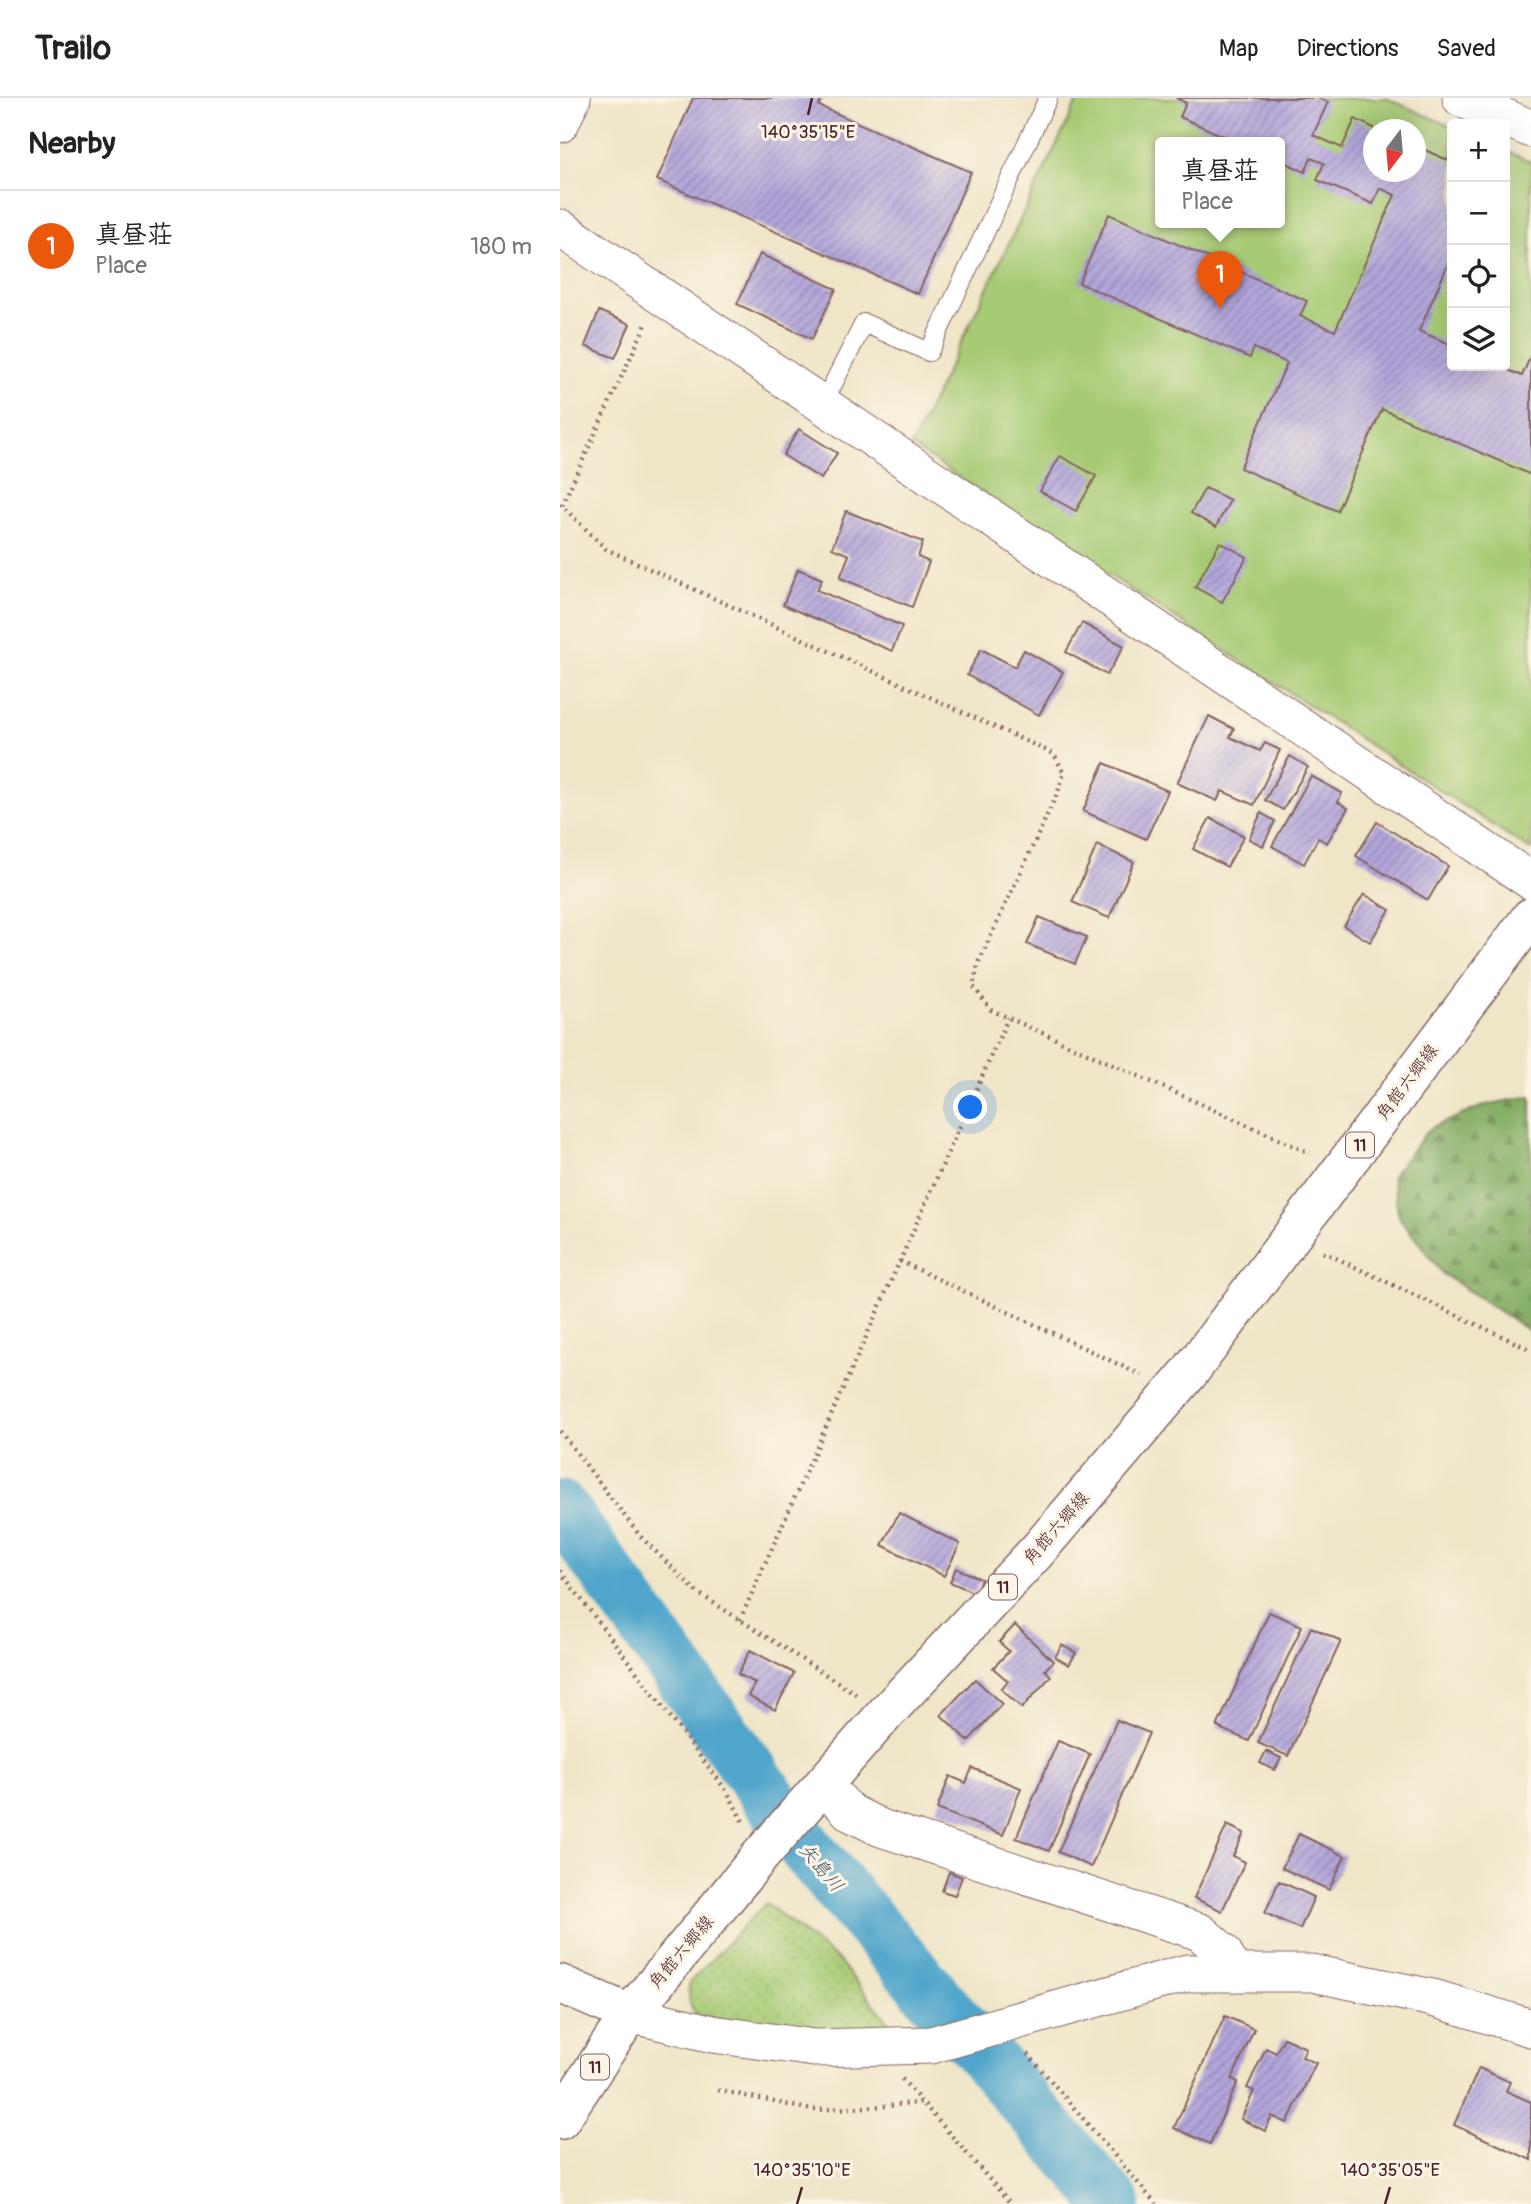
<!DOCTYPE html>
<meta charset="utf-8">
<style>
:root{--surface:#fff;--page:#f2f2f2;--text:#222;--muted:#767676;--line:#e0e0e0;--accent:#ea580c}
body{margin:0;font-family:Pangolin,"Klee One",sans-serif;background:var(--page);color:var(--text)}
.controls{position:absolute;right:21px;top:21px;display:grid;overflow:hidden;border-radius:7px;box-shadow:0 7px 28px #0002}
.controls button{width:63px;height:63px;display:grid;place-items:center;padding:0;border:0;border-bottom:2px solid var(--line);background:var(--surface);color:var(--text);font:35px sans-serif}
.compass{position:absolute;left:803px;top:21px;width:63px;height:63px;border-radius:50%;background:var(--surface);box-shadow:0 7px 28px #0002;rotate:196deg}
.you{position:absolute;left:411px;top:1010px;width:24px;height:24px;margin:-18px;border:5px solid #fff;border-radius:50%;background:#1a73e8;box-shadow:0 0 0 10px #1a73e833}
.badge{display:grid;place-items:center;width:46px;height:46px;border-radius:50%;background:var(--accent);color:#fff;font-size:23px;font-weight:700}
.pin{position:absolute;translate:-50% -58px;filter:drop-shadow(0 2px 4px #0008)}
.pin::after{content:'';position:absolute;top:37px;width:24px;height:21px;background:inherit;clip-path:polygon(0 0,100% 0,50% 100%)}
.popup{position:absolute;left:595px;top:39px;width:130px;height:91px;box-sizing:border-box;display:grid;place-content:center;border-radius:7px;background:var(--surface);filter:drop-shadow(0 2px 5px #0005);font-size:23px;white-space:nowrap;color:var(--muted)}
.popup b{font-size:26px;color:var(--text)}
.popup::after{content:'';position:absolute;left:50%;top:100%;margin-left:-14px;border:14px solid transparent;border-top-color:var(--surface)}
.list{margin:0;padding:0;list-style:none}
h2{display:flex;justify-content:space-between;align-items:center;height:91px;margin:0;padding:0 28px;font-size:30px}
h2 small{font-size:23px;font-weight:400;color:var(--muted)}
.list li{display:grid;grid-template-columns:46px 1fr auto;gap:21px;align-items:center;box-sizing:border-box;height:112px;padding:0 28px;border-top:2px solid var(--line)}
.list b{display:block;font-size:26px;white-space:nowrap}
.list p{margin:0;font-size:23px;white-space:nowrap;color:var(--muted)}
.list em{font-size:23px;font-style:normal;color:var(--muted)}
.icon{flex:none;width:38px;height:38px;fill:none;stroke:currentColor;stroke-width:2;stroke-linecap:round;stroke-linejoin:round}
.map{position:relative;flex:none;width:971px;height:2106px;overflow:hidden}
header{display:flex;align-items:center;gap:42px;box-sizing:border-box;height:98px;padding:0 35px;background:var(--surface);border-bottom:2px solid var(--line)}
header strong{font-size:33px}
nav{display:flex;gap:38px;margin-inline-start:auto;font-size:24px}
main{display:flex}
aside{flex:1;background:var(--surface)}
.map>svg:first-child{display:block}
.grass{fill:url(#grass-dots);stroke:#787550;stroke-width:2}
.forest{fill:url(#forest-firs);stroke:#686748;stroke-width:2}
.park{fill:#a7cb75;stroke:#787550;stroke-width:2;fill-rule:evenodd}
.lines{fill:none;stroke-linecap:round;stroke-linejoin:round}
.river{stroke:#4fa5cb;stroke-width:56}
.building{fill:url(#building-hatch)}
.service-casing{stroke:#846462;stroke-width:20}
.minor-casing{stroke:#846462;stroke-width:39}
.tertiary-casing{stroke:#846462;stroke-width:41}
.primary-casing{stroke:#846462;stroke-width:41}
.path{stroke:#846462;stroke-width:4.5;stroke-dasharray:2 5;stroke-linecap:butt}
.service{stroke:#fff;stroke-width:18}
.minor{stroke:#fff;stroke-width:37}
.tertiary{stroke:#fff;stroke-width:38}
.primary{stroke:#fff;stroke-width:38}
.ticks{fill:none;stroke:#4a1f2b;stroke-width:2.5}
.labels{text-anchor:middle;stroke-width:6;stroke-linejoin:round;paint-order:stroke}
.shield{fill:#fcf5e5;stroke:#7f5f63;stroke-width:2}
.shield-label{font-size:16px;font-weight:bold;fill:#4a1f2b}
.street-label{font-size:18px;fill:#4a1f2b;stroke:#fcf5e5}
.water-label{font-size:19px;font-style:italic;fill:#4c556b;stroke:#fcf5e5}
.ticks-label{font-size:18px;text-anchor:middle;fill:#4a1f2b;stroke:#fcf5e5;stroke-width:6;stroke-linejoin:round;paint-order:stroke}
</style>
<header>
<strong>Trailo</strong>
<nav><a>Map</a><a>Directions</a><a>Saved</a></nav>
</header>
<main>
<aside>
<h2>Nearby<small></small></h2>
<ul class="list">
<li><span class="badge">1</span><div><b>真昼荘</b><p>Place</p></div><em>180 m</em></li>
</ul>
</aside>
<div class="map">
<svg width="971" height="2106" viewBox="0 0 971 2106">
<defs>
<pattern id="grass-dots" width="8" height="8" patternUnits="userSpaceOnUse" patternTransform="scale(1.75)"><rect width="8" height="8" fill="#a7cb75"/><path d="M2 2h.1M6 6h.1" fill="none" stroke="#91ae65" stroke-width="1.8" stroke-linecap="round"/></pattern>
<pattern id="forest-firs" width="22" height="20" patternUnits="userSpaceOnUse" patternTransform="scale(1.75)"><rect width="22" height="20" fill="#85af66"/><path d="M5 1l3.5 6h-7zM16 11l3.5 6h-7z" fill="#6f8e54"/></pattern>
<pattern id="building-hatch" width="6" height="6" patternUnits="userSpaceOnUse" patternTransform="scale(1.75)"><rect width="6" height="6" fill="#b2a6db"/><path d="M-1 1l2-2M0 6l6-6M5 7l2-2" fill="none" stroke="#9387b2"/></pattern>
</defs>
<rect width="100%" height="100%" fill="#fcf5e5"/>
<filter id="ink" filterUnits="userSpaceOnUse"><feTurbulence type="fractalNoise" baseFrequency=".0143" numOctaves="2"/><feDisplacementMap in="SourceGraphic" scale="14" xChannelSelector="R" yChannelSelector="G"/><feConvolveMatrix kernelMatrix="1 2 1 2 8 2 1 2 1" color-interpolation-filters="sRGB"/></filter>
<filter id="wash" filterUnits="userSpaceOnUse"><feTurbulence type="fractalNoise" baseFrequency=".00686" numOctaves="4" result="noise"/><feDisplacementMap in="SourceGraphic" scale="28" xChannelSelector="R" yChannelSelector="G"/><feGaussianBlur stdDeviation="1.57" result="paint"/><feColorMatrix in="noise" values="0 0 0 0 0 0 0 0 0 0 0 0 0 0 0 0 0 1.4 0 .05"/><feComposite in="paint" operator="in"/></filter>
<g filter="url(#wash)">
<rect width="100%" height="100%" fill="#efe5c7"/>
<path class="grass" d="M206,1805L278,1862L338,1935L251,1938L140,1920C129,1908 126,1900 130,1884Z"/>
<path class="forest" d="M971,998V1234L883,1176L839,1119L832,1078L870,1030L926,1007Z"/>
<path class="park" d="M519,0H826L892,29V268H945V52L971,64V752L351,348ZM814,32H856V74H814ZM600,45H720V125H600Z"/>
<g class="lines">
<path class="river" d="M0,1410L248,1753L553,2106"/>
</g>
<g id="blocks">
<g class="building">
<path d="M133,0H262L259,8L411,74L358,196L97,82Z"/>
<path d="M616,0H758L768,4L753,37L782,50L795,21L814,30V74H856V48L892,64V157L859,233L892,247V268H939L962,278L971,257V377L822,311L777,413L680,370L727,265L694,250L690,260L519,185L549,116L747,203L740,218L775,233L835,97L820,90L813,106L757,82L764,65L751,60L745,74L720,62V45H679L620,19L626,5Z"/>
<path d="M200,156L276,191L252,241L177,206Z"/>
<path d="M39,213L70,226L55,260L25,248Z"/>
<path d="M239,331L277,355L261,381L223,357Z"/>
<path d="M500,358L536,378L516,413L480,393Z"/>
<path d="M645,390L670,402L656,429L631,415Z"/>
<path d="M286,413L363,444L358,459L369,464L352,509L280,480L289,457L272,450Z"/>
<path d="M660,444L687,459L662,504L635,489Z"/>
<path d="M238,471L262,481L257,492L342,528L332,553L223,507Z"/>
<path d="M522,525L564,548L547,577L506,554Z"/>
<path d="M421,551L455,569L464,552L503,574L479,617L407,577Z"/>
<path d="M649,618L674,631L670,639L700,653L705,645L720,652L694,707L662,693L657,703L617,685Z"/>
<path d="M730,658L748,669L723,712L705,702Z"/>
<path d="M544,665L608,693L586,741L523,713Z"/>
<path d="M751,678L782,695L778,704L788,710L767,745L758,740L744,766L712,748Z"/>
<path d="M701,715L715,723L703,748L689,741Z"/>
<path d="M650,720L684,738L667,769L633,751Z"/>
<path d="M817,724L888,768L868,802L796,758Z"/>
<path d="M537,747L574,764L549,820L512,804Z"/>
<path d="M804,796L830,812L810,844L784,828Z"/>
<path d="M479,819L527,839L515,866L467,846Z"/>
<path d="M339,1415L400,1446L384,1478L322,1447Z"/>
<path d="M396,1470L421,1481L415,1495L390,1484Z"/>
<path d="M709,1514L742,1528L689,1643L657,1629Z"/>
<path d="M455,1527L493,1563L485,1572L491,1578L462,1610L441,1591L448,1583L433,1570L449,1553L439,1544Z"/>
<path d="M751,1529L781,1543L728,1658L698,1645Z"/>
<path d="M502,1547L516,1555L509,1567L495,1559Z"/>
<path d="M190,1552L234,1575L215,1612L188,1598L195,1585L178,1576Z"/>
<path d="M415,1581L442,1606L408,1643L381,1617Z"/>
<path d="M557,1622L589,1635L531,1769L498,1754Z"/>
<path d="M498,1643L530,1656L489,1753L456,1740Z"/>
<path d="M706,1653L721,1660L715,1672L700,1665Z"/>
<path d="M412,1670L461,1690L443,1737L377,1711L390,1678L406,1685Z"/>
<path d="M667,1727L684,1735L673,1758L685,1764L662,1813L634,1800Z"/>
<path d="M739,1736L785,1758L769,1792L722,1770Z"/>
<path d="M389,1774L402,1779L395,1797L382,1793Z"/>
<path d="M719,1783L754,1799L740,1831L705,1815Z"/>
<path d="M665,1918L694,1931L672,1981L678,1984L650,2046L614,2030Z"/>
<path d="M724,1940L746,1950L742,1959L756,1965L727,2025L712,2018L705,2033L681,2021L694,1993L687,1990L706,1950L716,1955Z"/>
<path d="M919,1970L950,1984L946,1993L971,2004V2062L894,2027Z"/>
</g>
</g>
</g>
<g filter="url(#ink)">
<use href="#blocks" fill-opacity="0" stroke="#846462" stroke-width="2"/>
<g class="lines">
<g class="service-casing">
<path id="service" d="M263,306L304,225L369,254L488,0"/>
</g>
<g class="minor-casing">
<g id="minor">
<path d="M901,0L971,31"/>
<path d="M0,26L12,0"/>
<path d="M0,130L971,783"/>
<path d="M264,1688L291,1715L321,1730L640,1834L663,1854L673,1875"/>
<path d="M70,1916L153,1936L254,1950L371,1947L627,1875H752L873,1900L971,1930"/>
</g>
</g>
<g class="tertiary-casing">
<path id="tertiary" d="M0,1886L70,1916"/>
</g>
<g class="primary-casing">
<path id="primary" d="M0,2022L70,1916L201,1757L326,1615L478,1452L629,1275L971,819"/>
</g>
<g class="path">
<path d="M0,406L46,451L494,656L504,675L498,694L419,863L413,888L431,912L750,1055"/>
<path d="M2,407L86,226"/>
<path d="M763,1154L971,1252"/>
<path d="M340,1163L581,1277"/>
<path d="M0,1333L80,1438L138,1495L296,1596"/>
<path d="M0,1473L168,1695L183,1724"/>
<path d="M180,1522L448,920"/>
<path d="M468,1956L596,2106"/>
<path d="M342,1981L361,2003"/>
<path d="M158,1992L252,2012L328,2008L362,2004L451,2106"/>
</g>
<use href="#service" class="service"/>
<use href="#minor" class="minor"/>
<use href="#tertiary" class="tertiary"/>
<use href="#primary" class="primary"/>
</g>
</g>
<path class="ticks" d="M248,17L252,0M237,2106L242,2089M825,2106L830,2089"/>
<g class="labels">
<g class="shield">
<rect x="786" y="1034.5" width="28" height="25" rx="5"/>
<rect x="429" y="1476.5" width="28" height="25" rx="5"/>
<rect x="21" y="1956.5" width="28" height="25" rx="5"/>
</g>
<g class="shield-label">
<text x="800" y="1053">11</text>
<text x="443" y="1495">11</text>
<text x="35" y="1975">11</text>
</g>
<g class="street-label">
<text transform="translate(847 984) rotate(-53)" y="6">角館六郷線</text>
<text transform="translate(496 1430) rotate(-49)" y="6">角館六郷線</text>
<text transform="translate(121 1854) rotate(-50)" y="6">角館六郷線</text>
</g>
<g class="water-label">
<text transform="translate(262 1769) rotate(50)" y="7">矢島川</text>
</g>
</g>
<g class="ticks-label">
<text x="248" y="40">140°35'15"E</text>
<text x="242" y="2078">140°35'10"E</text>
<text x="830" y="2078">140°35'05"E</text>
</g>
</svg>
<div class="controls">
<button>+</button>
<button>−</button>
<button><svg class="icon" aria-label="locate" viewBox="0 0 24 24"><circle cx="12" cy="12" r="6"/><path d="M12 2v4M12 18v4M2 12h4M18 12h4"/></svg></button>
<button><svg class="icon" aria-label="layers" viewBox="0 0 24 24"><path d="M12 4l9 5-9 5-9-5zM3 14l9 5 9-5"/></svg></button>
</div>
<svg class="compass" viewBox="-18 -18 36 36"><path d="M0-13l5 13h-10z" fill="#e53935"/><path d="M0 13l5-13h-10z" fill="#767676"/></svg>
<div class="you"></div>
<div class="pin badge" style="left:660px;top:211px">1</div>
<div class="popup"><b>真昼荘</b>Place</div>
</div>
</main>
